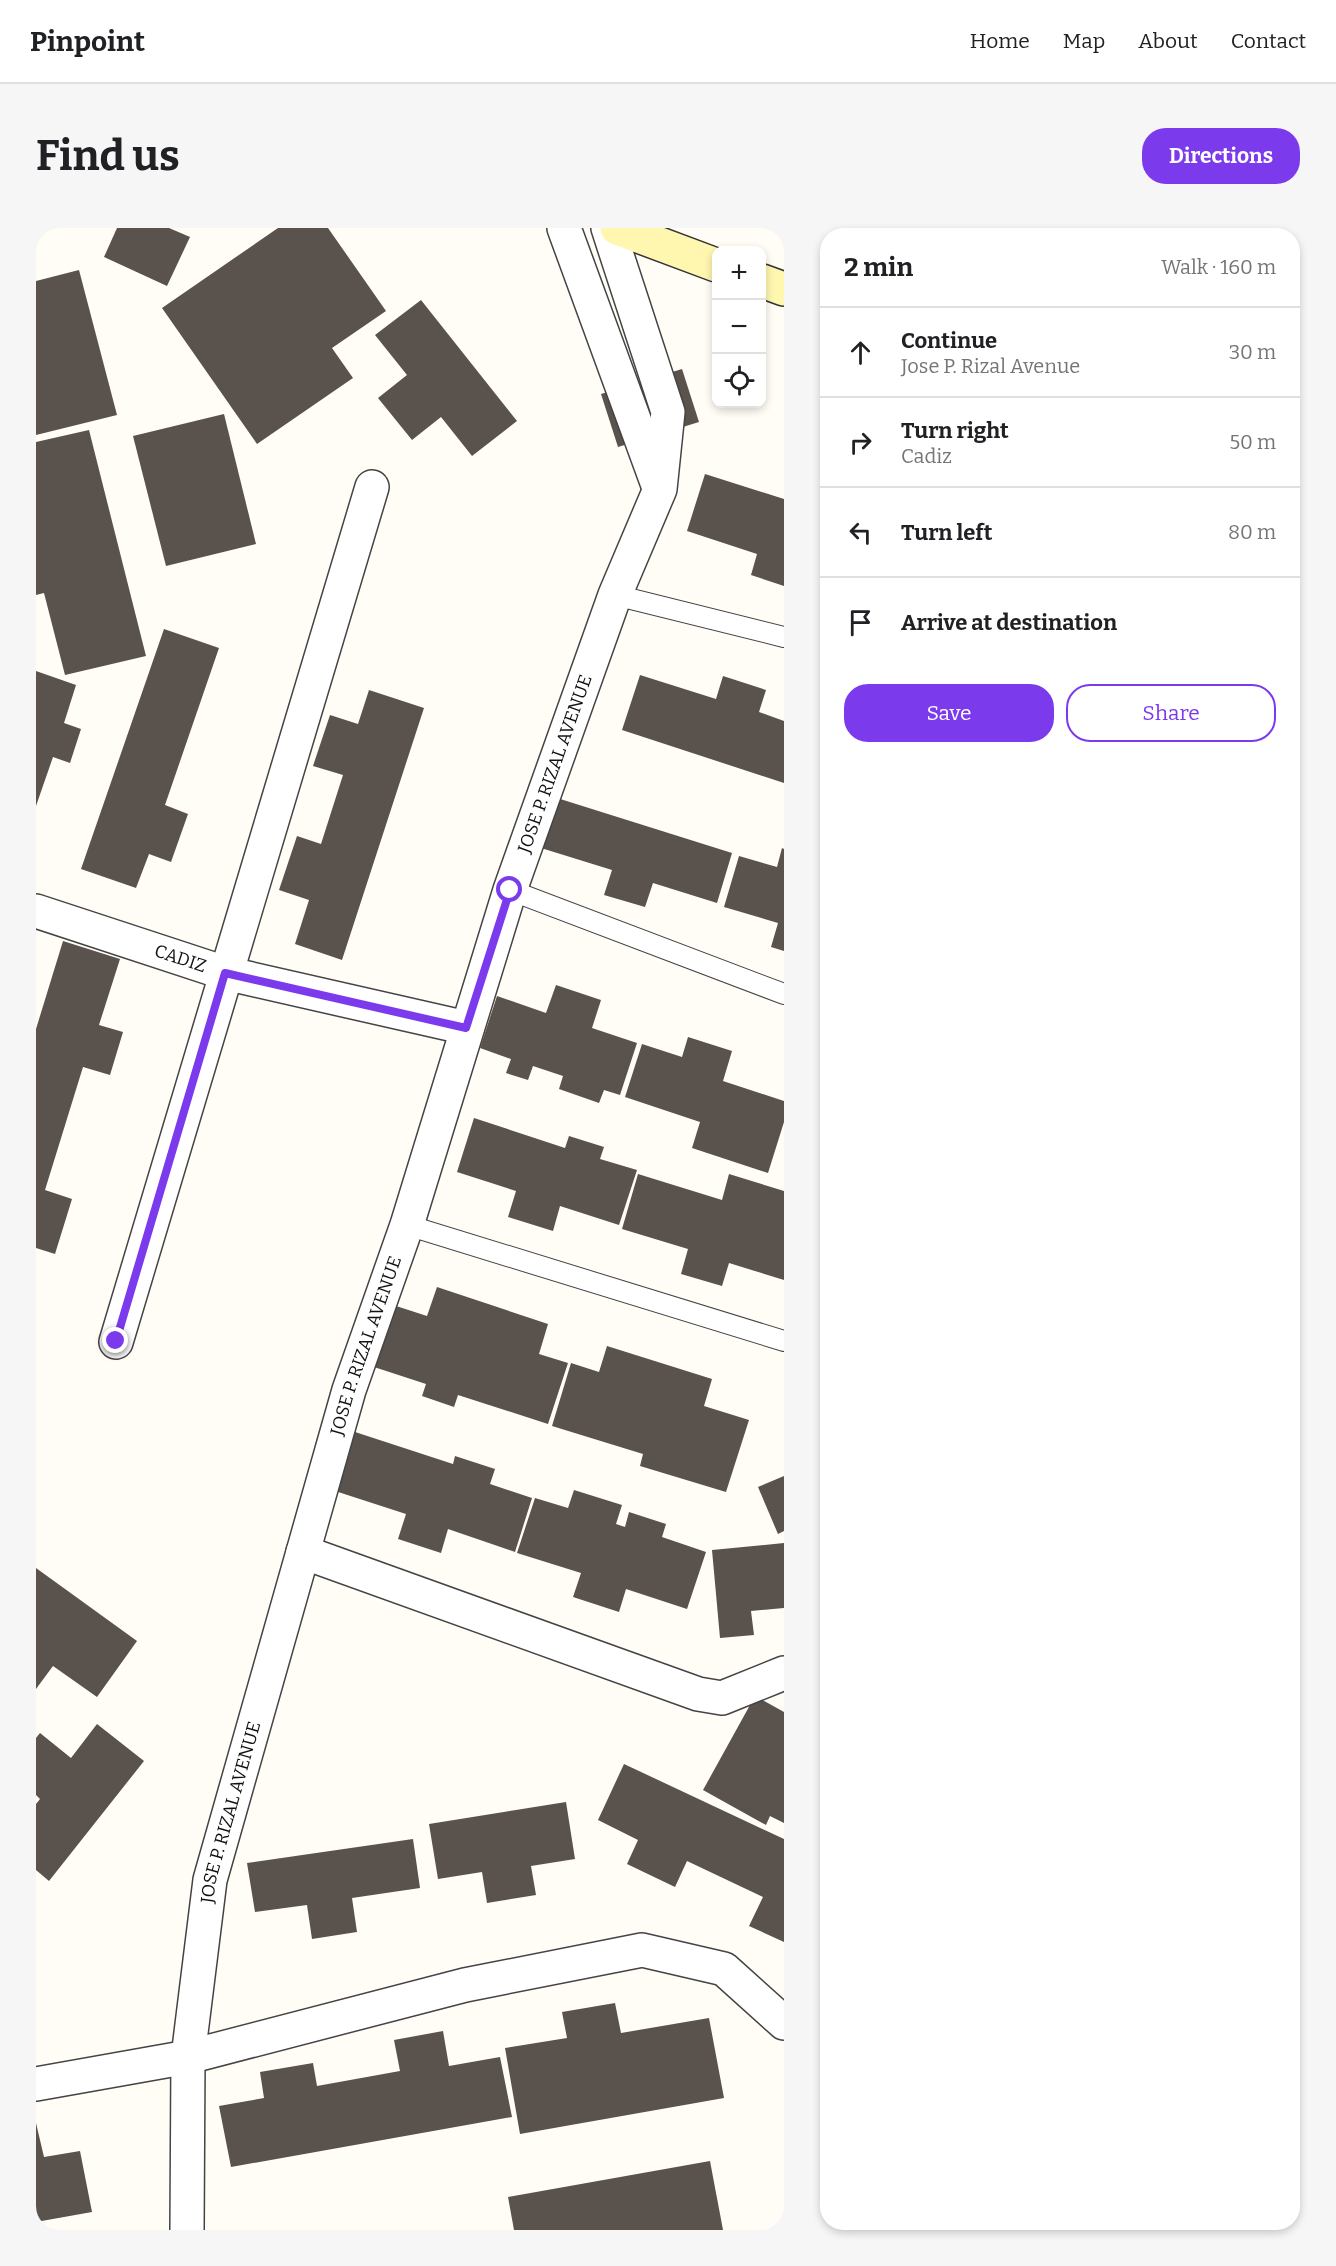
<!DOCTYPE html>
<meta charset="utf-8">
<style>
:root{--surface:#fff;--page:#f6f6f6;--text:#202124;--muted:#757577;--line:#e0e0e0;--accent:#7c3aed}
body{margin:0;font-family:Bitter,serif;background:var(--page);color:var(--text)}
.controls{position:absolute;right:18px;top:18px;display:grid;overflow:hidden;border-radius:12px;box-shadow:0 3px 9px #0003}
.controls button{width:54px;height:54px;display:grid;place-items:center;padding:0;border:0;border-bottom:2px solid var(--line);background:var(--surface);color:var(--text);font:30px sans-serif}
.stop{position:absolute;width:18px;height:18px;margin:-14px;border:4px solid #7c3aed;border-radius:50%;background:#fff}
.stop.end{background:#7c3aed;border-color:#fff;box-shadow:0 2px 6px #0008}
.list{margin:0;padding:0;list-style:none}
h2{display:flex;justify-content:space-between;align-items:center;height:78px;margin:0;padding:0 24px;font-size:26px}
h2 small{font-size:20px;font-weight:400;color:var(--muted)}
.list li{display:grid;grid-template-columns:39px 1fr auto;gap:18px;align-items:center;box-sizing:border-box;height:90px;padding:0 24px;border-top:2px solid var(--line)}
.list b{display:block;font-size:22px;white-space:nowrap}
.list p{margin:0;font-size:20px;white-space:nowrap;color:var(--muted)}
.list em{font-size:20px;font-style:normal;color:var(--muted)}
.actions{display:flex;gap:12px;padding:18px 24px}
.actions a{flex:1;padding:14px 0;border:2px solid var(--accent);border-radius:24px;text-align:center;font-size:21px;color:var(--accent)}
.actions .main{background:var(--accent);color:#fff}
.icon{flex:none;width:33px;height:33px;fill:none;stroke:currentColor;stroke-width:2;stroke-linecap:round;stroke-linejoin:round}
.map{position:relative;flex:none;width:748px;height:2002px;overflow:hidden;border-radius:24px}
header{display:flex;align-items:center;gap:36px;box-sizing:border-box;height:84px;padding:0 30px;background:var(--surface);border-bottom:2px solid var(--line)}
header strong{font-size:28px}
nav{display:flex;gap:33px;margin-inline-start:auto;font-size:21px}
.intro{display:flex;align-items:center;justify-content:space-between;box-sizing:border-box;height:144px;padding:0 36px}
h1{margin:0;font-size:42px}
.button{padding:15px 27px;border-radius:24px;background:var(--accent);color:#fff;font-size:21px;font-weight:700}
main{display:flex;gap:36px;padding:0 36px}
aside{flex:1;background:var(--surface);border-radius:24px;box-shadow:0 3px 9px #0003}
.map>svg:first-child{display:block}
.building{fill:#5a524d}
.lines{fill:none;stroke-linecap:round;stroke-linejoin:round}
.lane-casing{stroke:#444;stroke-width:22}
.street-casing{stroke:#444;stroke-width:36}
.secondary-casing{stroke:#333;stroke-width:36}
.lane{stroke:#fff;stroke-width:20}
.street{stroke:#fff;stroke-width:33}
.secondary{stroke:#fff6b0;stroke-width:33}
.route{stroke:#7c3aed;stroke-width:8}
.labels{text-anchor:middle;stroke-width:6;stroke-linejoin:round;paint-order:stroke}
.street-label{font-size:18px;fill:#111;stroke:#fff}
</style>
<header>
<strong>Pinpoint</strong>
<nav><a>Home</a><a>Map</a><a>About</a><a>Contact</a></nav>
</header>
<div class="intro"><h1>Find us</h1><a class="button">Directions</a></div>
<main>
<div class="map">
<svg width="748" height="2002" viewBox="0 0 748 2002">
<rect width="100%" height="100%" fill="#fffdf5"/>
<g class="building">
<path d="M81,0H133L154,9L131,58L68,29Z"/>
<path d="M242,0H292L350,83L296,120L317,150L221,216L126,80Z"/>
<path d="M43,42L81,187L0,207V53Z"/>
<path d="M385,72L481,193L436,228L405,189L376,212L342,170L371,147L339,107Z"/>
<path d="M646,141L663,194L582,219L565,166Z"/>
<path d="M188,186L220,316L130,338L97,208Z"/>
<path d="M53,202L110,428L29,447L8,365L0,367V214Z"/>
<path d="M669,246L748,271V358L715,347L721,326L651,303Z"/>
<path d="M128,401L183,420L129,577L152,586L135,634L113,626L100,660L45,641Z"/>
<path d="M0,443L40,457L28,495L45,501L34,535L17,529L0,578Z"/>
<path d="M604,447L680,471L687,448L730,462L723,484L748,493V555L586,502Z"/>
<path d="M333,462L388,480L306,732L259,716L273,672L243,662L261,608L285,616L307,547L277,538L294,487L322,496Z"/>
<path d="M521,570L696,625L681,675L617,655L609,679L568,667L576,642L505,620Z"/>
<path d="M746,620L748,621V723L735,719L742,695L688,679L703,628L741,639Z"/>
<path d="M27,713L84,731L63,797L87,804L74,847L47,839L9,962L36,971L19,1026L0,1020V801Z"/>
<path d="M520,757L565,772L556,800L601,815L584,867L568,862L563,875L523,861L527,848L497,838L492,852L470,845L475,831L444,820L461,768L510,785Z"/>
<path d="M652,809L696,823L687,853L748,873V894L732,945L656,920L664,894L589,869L606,816L646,829Z"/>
<path d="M438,890L529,920L533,908L568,919L564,931L601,942L583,997L524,978L517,1003L472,989L480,963L421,944Z"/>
<path d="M602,946L686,972L693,946L748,963V1052L693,1035L686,1058L645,1046L652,1021L586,1001Z"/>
<path d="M401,1059L512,1096L503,1126L532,1135L512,1196L422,1167L418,1179L386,1168L390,1156L338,1139L357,1077L391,1088Z"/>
<path d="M571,1118L676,1151L668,1178L713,1192L690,1264L604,1238L607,1226L516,1198L535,1135L563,1144Z"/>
<path d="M316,1203L417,1236L419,1228L459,1241L454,1256L496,1270L479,1324L412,1301L405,1325L362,1311L370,1286L296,1262Z"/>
<path d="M748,1248V1303L742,1306L722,1259Z"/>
<path d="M538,1262L586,1277L580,1296L589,1299L593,1284L630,1296L626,1309L670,1324L651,1381L590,1361L583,1384L537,1369L545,1345L481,1325L499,1270L532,1280Z"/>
<path d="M748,1315V1380L715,1383L718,1407L684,1410L676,1322Z"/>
<path d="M0,1340L101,1413L61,1469L17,1438L0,1461Z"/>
<path d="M719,1468L748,1484V1595L734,1588L730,1597L667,1562Z"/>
<path d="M61,1496L108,1533L13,1653L0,1642V1576L4,1571L0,1567V1510L4,1505L35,1530Z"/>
<path d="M588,1536L748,1611V1714L713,1698L727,1669L651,1633L639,1659L591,1636L602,1612L562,1592Z"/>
<path d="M530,1574L539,1631L495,1638L500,1667L451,1675L446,1644L402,1651L393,1596Z"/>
<path d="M377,1611L384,1660L316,1670L321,1704L276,1711L271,1677L219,1684L211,1635Z"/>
<path d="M579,1775L585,1805L673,1790L688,1870L484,1906L469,1820L531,1810L526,1784Z"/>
<path d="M407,1803L413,1838L464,1829L476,1889L195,1939L183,1878L228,1870L224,1844L277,1835L281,1858L364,1843L358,1812Z"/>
<path d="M0,1895L8,1929L44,1923L56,1984L0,1994Z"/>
<path d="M674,1933L687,2002H478L472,1969Z"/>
</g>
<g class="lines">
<g class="lane-casing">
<g id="lane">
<path d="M579,367L748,409"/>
<path d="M474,662L748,766"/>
<path d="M371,997L748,1113"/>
</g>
</g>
<g class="street-casing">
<g id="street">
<path d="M528,0L622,257"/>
<path id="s1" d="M0,683L189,745L431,800"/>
<path d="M80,1114L336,259"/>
<path d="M267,1324L662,1466L686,1470L748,1445"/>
<path d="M0,1856L152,1829L429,1757L606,1722L688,1741L748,1795"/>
<path id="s2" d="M151,2002L152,1829L174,1652L313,1162L371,997L474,662L579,367L624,261L632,184L572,0"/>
</g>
</g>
<g class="secondary-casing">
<g id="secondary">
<path d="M581,0L680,37"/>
<path d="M726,53L748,61"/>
</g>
</g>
<use href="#lane" class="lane"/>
<use href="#street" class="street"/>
<use href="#secondary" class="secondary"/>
</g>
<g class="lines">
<path class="route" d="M80,1113L189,745L430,800L474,662"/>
</g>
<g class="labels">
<g class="street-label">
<text dy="6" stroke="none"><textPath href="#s2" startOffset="1520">JOSE P. RIZAL AVENUE</textPath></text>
<text dy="6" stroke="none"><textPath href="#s1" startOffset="152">CADIZ</textPath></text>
<text dy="6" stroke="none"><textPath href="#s2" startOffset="908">JOSE P. RIZAL AVENUE</textPath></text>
<text dy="6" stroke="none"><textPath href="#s2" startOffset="422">JOSE P. RIZAL AVENUE</textPath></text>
</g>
</g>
</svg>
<div class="controls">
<button>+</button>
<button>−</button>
<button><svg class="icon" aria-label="locate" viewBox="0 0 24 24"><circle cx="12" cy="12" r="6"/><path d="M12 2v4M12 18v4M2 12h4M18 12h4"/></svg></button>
</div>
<div class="stop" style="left:474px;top:662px"></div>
<div class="stop end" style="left:80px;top:1113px"></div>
</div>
<aside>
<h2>2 min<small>Walk · 160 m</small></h2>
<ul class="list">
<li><svg class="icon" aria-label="ahead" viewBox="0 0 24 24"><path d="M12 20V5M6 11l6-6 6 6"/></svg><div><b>Continue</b><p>Jose P. Rizal Avenue</p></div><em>30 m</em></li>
<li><svg class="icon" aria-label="right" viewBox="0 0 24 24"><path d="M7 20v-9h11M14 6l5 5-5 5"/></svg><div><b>Turn right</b><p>Cadiz</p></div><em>50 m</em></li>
<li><svg class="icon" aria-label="left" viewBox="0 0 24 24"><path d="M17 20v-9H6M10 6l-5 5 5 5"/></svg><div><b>Turn left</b></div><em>80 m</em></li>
<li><svg class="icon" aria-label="arrive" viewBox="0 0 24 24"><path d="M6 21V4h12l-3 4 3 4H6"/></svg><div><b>Arrive at destination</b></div></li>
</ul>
<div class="actions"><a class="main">Save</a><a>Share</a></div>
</aside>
</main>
